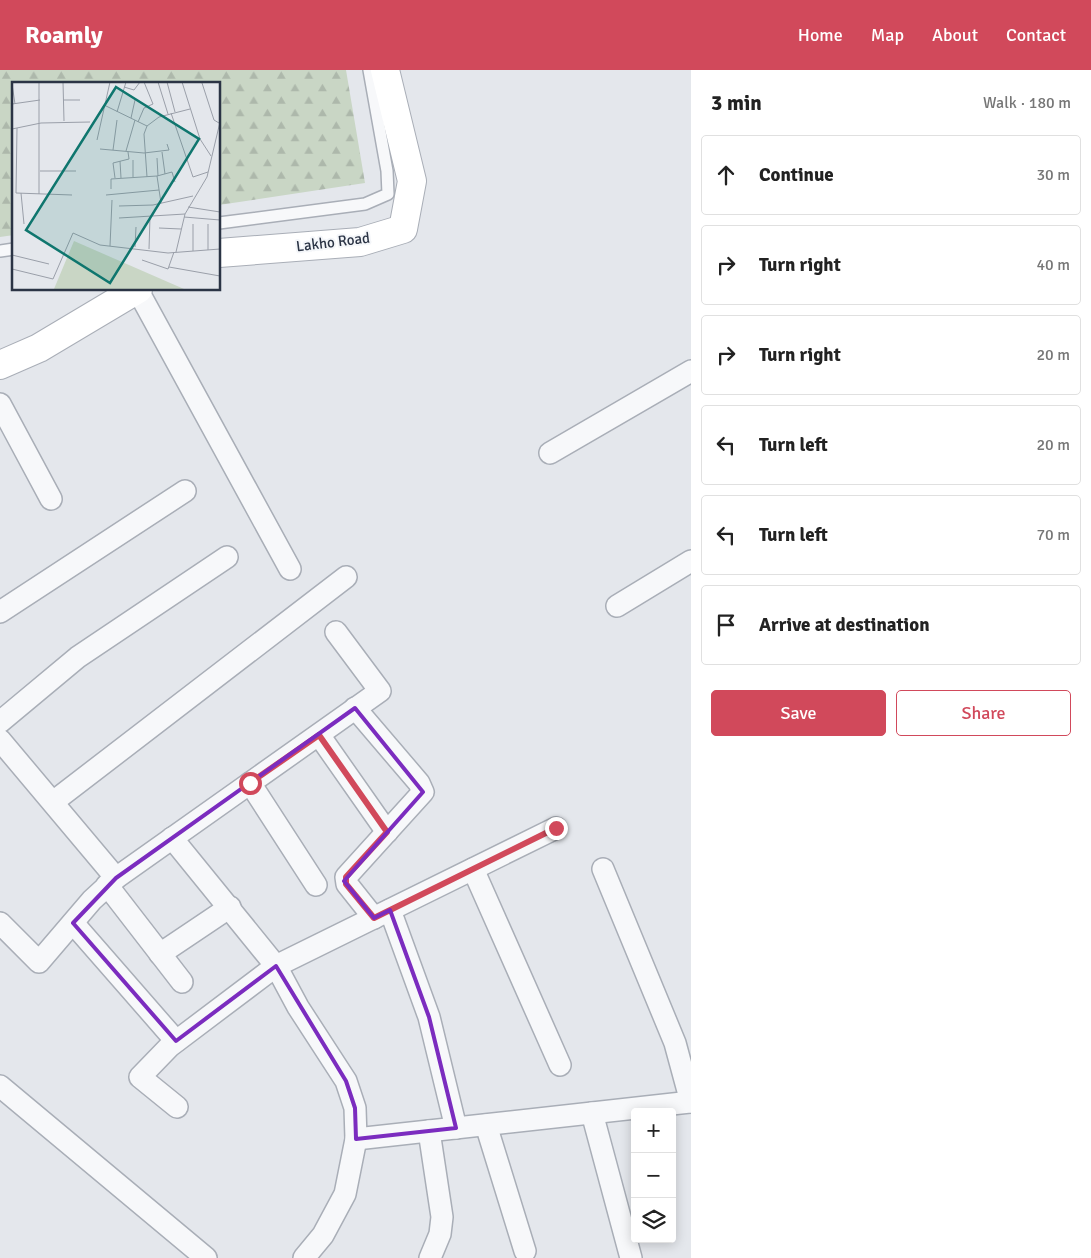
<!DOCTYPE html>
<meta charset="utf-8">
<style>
:root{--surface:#fff;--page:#f6f6f6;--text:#222;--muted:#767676;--line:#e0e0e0;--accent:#d1495b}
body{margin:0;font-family:Signika,sans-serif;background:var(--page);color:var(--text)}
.controls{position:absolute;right:15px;bottom:15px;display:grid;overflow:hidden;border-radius:5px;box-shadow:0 2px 12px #0003}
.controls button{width:45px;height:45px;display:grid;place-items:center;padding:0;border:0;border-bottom:1px solid var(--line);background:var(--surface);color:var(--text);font:25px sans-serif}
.stop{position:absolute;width:15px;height:15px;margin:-11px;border:4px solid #d1495b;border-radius:50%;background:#fff}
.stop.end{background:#d1495b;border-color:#fff;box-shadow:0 1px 5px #0008}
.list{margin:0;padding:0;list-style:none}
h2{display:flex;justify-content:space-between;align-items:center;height:65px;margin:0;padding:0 20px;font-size:21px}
h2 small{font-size:16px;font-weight:400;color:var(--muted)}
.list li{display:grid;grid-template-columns:32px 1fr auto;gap:15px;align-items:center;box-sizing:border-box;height:80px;margin:0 10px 10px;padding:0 10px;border:1px solid var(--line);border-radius:5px}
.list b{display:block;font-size:19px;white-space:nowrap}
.list em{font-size:16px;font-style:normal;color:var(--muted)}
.actions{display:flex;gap:10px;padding:15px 20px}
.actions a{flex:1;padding:11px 0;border:1px solid var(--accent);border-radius:5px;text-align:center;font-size:18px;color:var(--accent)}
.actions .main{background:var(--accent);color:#fff}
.icon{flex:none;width:28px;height:28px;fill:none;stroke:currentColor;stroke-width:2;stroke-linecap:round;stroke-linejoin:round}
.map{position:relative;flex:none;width:691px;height:1188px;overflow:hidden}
header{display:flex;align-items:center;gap:30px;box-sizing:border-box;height:70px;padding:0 25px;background:var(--accent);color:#fff}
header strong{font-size:24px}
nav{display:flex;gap:28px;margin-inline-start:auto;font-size:18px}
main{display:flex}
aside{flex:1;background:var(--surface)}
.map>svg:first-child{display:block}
.forest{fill:url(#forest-firs)}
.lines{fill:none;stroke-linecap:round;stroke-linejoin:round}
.lane-casing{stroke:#a9aeb7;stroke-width:14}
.street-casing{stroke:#a9aeb7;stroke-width:24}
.secondary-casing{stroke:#a9aeb7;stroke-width:30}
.lane{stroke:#f7f8fa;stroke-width:11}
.street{stroke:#f7f8fa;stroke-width:21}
.secondary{stroke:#fff;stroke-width:28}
.route{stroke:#d1495b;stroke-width:6}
.marked{fill:none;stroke:#7b2cbf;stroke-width:4;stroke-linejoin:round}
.labels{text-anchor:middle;stroke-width:4;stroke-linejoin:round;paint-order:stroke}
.street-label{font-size:15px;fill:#2b3445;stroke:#f4f6f9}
.inset-road{fill:none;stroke:#9a9fa9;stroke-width:1}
.view{fill:#0f766e;fill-opacity:0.15;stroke:#0f766e;stroke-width:2.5}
.inset-edge{fill:none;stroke:#2b3445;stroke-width:2.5}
</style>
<header>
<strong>Roamly</strong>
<nav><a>Home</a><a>Map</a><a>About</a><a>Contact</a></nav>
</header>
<main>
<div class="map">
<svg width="691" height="1188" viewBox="0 0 691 1188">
<defs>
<pattern id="forest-firs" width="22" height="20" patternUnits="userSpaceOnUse" patternTransform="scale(1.25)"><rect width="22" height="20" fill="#c9d6c5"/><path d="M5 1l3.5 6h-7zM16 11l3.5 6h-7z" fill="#adb8ab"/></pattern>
</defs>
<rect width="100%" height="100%" fill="#e4e7ec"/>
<path class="forest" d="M0,0H346L365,113L219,135V14H14V165L0,167Z"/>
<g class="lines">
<g class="lane-casing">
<g id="lane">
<path d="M219,153L365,134L388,124L387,101L369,0"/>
<path d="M0,181L14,179"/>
</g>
</g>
<g class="street-casing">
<g id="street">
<path d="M137,219L290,499"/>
<path d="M0,334L51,429"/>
<path d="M550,383L691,301"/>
<path d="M617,536L691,491"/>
<path d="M0,542L185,421"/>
<path d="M355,638L419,713L423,722L346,807L347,814L374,848"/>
<path d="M0,652L78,587L227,487"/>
<path d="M319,665L387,762"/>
<path d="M0,670L116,808"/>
<path d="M250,713L316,815"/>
<path d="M53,732L346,507"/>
<path d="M172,768L276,896L298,937L346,1011L355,1038L356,1069L345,1124L323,1165L304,1188"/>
<path d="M473,799L560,995"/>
<path d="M603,799L675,973L691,1032"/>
<path d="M107,815L182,912"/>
<path d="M390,840L429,947L456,1058"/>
<path d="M0,853L39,892L92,830L116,808L380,621L336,562"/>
<path d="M73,853L176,971"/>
<path d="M160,884L230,837"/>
<path d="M0,1016L206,1188"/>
<path d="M177,1037L140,1007L170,976L276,896L556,758"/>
<path d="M592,1043L631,1188"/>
<path d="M486,1055L525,1181"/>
<path d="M429,1061L442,1147L440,1164L430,1188"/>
<path d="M356,1069L691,1032"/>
</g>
</g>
<g class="secondary-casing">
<g id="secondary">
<path d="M219,183L360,172L403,159L412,111L385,0"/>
<path d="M0,295L39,278L138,219"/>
</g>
</g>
<use href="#lane" class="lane"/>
<use href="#street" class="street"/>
<use href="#secondary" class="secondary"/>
</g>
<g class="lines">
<path class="route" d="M250,713L319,665L387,762L346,807V814L374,848L556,758"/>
</g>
<path class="marked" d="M355,638L423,722L344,811L374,848L390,840L429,947L456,1058L356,1069L355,1038L346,1011L276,896L176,971L73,853L116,808Z"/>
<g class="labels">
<g class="street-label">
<text transform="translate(333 172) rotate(-7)" y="5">Lakho Road</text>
</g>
</g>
<g transform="translate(12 12)">
<rect width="208" height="208" fill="#e4e7ec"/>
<path d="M62,159L172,207H42Z" fill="#c9d6c5"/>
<path class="inset-road" d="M27,0V112M51,0L52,39M146,0L156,32M155,0L163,30M170,0L188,57L199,74M190,1L202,38L207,41M0,2L3,22M112,5L122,8L128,0M51,18H68M0,22L28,18M92,23L135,44M105,30L114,0M159,31L181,95L196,90M119,36L123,18M126,40L132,26L141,22L132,0M5,46L4,111L60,113M0,47L29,41L78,40M85,58L98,0M88,67L132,71L157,68L155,62M101,68L105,38M114,69L123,38M150,70L153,92M145,76L146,94M121,78V95M108,79L109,96M28,89H64M145,94L149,121M135,95L132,52L135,44L147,35L178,27M103,96L101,81L117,77L116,70M99,107V97L145,94L160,90L163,100M9,111L12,142M94,113L147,108M107,124L141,123L181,114M176,125L208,130M172,135L208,138M107,136L173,132M196,142V168M147,146L169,147M98,164L100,118M123,165L124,145M137,167L138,135M181,169V142M164,170L173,132L195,95L208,40M0,173L37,182M130,178L156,187L162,170M157,185L208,194M0,187L41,197L61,151L88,163L156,171L208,167"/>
<path class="view" d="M104,5L187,57L98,201L14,148Z"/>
<rect width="208" height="208" class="inset-edge"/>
</g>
</svg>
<div class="controls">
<button>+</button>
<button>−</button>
<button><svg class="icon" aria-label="layers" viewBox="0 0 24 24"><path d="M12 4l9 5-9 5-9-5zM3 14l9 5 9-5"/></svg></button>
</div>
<div class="stop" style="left:250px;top:713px"></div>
<div class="stop end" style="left:556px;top:758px"></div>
</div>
<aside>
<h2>3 min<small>Walk · 180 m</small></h2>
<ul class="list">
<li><svg class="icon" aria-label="ahead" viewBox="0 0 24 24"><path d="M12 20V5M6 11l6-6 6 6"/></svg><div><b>Continue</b></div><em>30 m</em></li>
<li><svg class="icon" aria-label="right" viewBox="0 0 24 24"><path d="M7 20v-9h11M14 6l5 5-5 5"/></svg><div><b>Turn right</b></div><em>40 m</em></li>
<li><svg class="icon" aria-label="right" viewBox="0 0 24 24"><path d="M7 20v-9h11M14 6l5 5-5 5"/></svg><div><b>Turn right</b></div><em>20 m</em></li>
<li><svg class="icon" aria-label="left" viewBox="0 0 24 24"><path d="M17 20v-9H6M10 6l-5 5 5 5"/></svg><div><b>Turn left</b></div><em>20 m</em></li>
<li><svg class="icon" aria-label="left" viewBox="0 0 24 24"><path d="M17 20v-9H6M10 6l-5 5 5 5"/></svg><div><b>Turn left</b></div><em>70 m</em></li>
<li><svg class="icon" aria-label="arrive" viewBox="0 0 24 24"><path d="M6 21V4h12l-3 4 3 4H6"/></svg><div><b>Arrive at destination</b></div></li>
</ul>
<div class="actions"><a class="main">Save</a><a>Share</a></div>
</aside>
</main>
